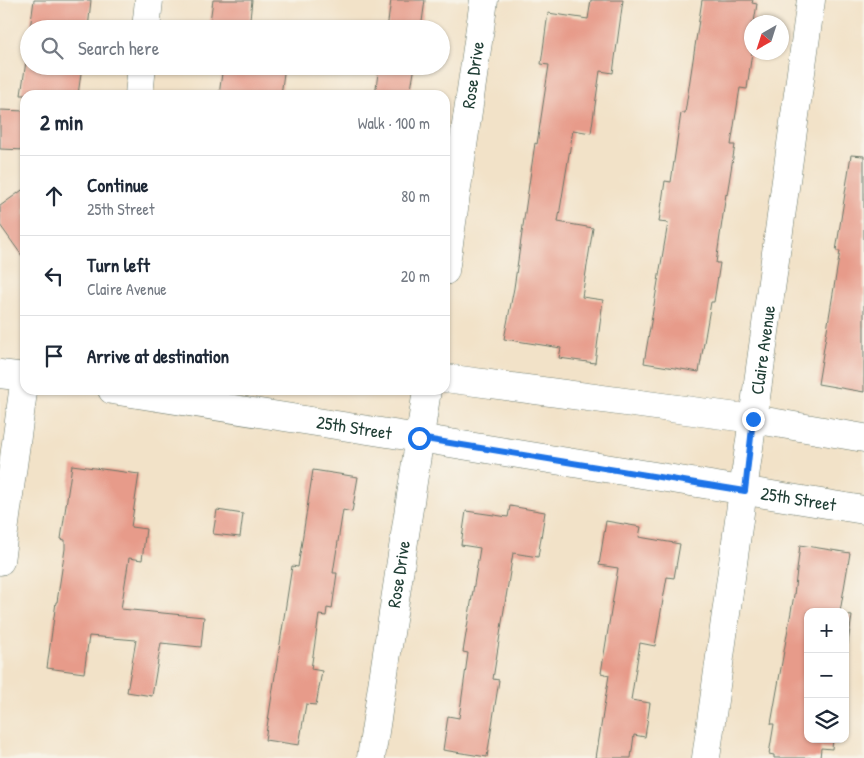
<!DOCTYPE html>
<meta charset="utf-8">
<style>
:root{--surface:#fff;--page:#f2f2f3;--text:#1f2937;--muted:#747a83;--line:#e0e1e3}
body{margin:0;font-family:"Patrick Hand",sans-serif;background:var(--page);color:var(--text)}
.controls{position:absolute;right:15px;bottom:15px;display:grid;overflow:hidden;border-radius:10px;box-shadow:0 1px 4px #0004}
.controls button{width:45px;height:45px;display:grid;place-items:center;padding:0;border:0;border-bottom:1px solid var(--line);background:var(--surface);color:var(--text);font:25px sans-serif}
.compass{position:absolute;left:744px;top:15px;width:45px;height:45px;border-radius:50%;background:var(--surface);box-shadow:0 1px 4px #0004;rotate:219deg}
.stop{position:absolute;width:15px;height:15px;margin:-11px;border:4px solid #1a73e8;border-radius:50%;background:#fff}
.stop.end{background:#1a73e8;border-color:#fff;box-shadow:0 1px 5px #0008}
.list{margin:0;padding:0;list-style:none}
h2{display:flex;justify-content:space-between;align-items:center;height:65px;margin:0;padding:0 20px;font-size:21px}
h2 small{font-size:16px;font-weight:400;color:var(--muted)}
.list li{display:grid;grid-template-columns:32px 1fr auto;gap:15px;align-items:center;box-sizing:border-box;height:80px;padding:0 20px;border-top:1px solid var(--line)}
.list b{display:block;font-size:19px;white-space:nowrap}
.list p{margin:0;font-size:16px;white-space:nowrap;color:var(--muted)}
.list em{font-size:16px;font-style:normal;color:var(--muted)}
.icon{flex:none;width:28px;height:28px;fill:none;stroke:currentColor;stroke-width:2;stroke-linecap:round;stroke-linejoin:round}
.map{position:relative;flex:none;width:864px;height:758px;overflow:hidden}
.search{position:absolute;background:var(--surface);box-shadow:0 1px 4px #0004;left:20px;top:20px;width:430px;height:55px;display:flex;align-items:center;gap:12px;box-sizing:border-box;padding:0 18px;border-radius:28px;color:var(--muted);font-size:19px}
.panel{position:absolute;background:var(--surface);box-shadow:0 1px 4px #0004;left:20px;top:90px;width:430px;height:305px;border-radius:15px}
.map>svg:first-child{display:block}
.building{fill:#e79b8a}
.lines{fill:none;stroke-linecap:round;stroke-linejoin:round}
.minor-casing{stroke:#697768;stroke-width:29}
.minor{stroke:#fff;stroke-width:28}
.route{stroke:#1a73e8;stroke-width:6}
.labels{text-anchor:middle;stroke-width:5;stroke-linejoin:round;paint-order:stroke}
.street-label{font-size:18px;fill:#1f3d34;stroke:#f7f3e8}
</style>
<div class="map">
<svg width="864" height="758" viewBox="0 0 864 758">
<rect width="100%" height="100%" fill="#f7f3e8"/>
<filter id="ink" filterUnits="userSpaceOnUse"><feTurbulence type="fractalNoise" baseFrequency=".02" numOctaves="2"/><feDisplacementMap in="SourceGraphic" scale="10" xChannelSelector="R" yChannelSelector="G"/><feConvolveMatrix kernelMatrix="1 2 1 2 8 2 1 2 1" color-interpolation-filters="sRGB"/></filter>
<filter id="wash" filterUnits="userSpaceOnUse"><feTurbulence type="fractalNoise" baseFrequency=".0096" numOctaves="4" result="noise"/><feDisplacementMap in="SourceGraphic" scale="20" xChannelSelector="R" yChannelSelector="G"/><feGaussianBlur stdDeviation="1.12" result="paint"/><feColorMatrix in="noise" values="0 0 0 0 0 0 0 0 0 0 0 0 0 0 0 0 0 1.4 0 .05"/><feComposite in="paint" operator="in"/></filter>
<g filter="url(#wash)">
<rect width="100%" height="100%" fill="#f2e2c8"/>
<g id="blocks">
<g class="building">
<path d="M34,0H91L88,29H30Z"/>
<path d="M213,0H252L249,29H209Z"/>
<path d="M391,0H425L421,29H387Z"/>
<path d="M591,0H623L613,73L600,71L591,133L573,130L558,222L593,228L582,297L603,300L595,363L559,358L561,348L504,339L514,288L535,143L537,144L549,65L541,64L548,13L588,19Z"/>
<path d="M702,0H753L752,3L757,4L754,22H752L750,52H752L747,89L740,88L731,145H735L727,195L726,194L716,263H720L714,302H711L699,372L644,363L668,223L659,222L665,181L671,182L681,113H685Z"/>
<path d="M29,41V66H82L78,95H21Z"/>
<path d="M223,66H285L281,95H219Z"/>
<path d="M379,66H415L410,95H375Z"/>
<path d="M0,110L25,111V150L0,149Z"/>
<path d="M851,155L864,156V392L818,384L840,251H836Z"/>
<path d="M25,188V260L0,225V206Z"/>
<path d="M72,465L139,474L131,527L146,529L142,560L129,558L121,609L204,617L201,647L161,643L152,696L127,692L136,640L89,636L84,673L47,668L56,602H57L65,549V540L61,539Z"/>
<path d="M313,470L358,477L352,512L343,510L333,573H337L332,609L327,608L326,616L319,615L311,669L322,671L316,705L306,704L299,745L265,740L292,566L298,567Z"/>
<path d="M510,506L545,512L538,557L513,553L493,679L499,680L487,757L443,750L448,716L459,718L468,653L463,652L480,548L461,545L466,511L508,517Z"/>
<path d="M217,510L243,514L240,537L213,534Z"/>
<path d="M606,521L641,527L639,537L680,544L674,578L667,577L655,646L640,643L631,700L650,703L645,737L634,735L631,758H596L609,675L601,673L618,568L599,565Z"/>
<path d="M800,545L850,553L840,612H808V739H833L832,749L821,748L820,758H774V755L769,754L774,724H771L794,595Z"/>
<path d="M845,615L852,616L845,662Z"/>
</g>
</g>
</g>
<g filter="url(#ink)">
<use href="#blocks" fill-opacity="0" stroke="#697768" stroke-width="1"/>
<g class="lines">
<g class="minor-casing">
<g id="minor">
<path d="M146,29L149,0"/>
<path d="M139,95L142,66"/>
<path id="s1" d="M445,271L484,0"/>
<path d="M0,374L25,377"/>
<path d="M445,378L753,419L864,438"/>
<path id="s2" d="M112,390L419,438L864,510"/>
<path d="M0,561L25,377"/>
<path id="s3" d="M371,758L427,390"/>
<path id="s4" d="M706,758C743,506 776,253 811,0"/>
</g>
</g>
<use href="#minor" class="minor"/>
</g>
</g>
<g class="lines" filter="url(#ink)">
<path class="route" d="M419,438L745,491L753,419"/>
</g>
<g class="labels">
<g class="street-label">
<text dy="6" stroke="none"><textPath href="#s1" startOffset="198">Rose Drive</textPath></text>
<text dy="6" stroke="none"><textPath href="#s4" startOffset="412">Claire Avenue</textPath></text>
<text dy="6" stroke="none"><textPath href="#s2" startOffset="245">25th Street</textPath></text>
<text dy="6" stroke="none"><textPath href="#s2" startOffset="695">25th Street</textPath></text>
<text dy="6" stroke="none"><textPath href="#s3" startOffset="186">Rose Drive</textPath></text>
</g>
</g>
</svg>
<div class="controls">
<button>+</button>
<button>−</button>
<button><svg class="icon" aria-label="layers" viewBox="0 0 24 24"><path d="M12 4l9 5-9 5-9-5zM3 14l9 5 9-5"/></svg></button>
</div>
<svg class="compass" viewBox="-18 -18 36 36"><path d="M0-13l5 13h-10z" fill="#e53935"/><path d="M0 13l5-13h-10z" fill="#747a83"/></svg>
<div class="stop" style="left:419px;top:438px"></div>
<div class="stop end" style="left:753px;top:419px"></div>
<div class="search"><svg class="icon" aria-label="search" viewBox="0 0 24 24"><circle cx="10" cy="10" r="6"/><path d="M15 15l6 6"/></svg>Search here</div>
<section class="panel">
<h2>2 min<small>Walk · 100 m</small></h2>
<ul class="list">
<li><svg class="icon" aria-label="ahead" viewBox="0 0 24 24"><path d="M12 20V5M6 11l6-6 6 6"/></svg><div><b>Continue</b><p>25th Street</p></div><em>80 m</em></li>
<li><svg class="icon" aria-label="left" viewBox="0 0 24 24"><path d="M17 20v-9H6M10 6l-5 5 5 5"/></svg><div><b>Turn left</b><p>Claire Avenue</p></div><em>20 m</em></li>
<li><svg class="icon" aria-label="arrive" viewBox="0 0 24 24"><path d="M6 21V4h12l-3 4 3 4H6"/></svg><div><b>Arrive at destination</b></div></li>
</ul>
</section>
</div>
